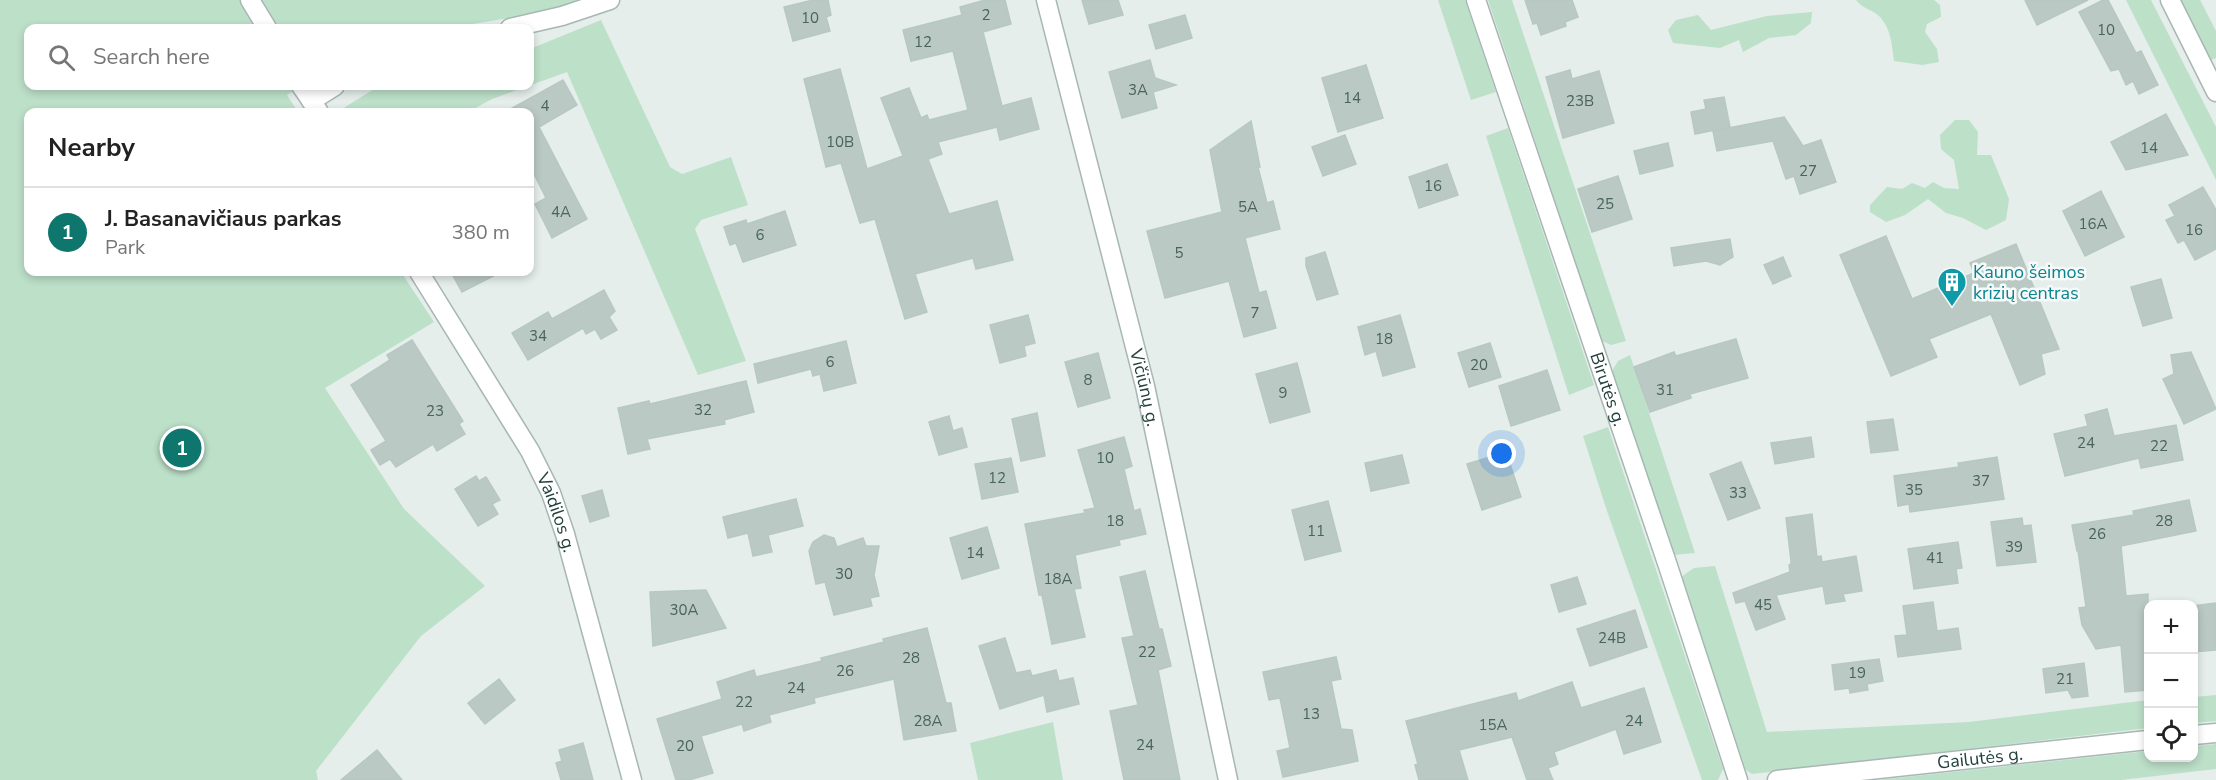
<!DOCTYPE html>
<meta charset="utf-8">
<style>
:root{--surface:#fff;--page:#f2f2f2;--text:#222;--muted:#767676;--line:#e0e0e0;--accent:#0f766e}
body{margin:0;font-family:"Nunito Sans",sans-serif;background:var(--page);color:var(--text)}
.controls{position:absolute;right:18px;bottom:18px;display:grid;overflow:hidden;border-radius:12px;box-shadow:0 3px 9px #0003}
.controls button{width:54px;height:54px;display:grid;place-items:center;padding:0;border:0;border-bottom:2px solid var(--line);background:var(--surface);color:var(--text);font:30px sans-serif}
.you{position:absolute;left:1502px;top:454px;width:21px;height:21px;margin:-15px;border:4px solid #fff;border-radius:50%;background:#1a73e8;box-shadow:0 0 0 9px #1a73e833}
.badge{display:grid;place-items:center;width:39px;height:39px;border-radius:50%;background:var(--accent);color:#fff;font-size:20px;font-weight:700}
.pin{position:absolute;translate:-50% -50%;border:3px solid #fff;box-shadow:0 2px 6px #0006}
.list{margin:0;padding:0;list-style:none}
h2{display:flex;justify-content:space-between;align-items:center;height:78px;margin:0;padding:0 24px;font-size:26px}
h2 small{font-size:20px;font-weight:400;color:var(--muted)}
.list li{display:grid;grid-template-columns:39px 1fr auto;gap:18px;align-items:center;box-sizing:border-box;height:90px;padding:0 24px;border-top:2px solid var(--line)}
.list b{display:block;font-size:22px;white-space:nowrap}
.list p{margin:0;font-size:20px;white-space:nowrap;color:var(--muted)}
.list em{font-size:20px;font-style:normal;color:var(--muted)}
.icon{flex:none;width:33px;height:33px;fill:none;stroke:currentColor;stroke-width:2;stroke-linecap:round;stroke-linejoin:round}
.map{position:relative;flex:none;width:2216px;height:780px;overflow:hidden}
.search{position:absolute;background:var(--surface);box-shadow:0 3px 9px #0003;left:24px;top:24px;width:510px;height:66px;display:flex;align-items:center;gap:15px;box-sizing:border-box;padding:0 21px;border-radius:12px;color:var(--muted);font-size:22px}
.panel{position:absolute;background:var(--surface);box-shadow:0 3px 9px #0003;left:24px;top:108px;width:510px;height:168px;border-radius:12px}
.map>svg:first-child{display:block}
.green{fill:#bde0c9}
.building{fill:#bac9c4;stroke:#b7c8c2;stroke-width:1.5}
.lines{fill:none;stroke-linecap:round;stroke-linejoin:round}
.minor-casing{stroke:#a7b7b3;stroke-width:21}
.minor{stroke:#fff;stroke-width:18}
.labels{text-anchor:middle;stroke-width:5;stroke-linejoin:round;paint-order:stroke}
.number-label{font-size:15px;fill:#49635d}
.culture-label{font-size:18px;fill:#0d838f;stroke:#f6faf8;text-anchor:start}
.street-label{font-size:18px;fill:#23413b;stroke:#f6faf8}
</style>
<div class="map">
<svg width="2216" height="780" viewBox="0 0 2216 780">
<rect width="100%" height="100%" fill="#e5eeeb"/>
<g class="green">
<path d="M0,0H585L556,10L449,28H28V86H301L287,95L298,112H28V272H401L434,322L325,388L404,509L485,586L421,636L316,771L318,780H0Z"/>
<path d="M1438,0H1465L1496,92L1471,100Z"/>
<path d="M1488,0H1512L1626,341L1611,345L1602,341Z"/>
<path d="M1856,0H1934L1940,5L1941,17L1927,24L1925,32L1937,49L1939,62L1922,65L1894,61C1892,45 1891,28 1879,16C1872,9 1864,10 1856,0Z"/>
<path d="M2126,0H2151L2216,127V180Z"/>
<path d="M2181,0H2200L2216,31V58L2211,60Z"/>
<path d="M1812,12L1811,23L1796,35L1769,38L1743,52L1739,40L1720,48L1673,43L1668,30L1676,20L1698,15L1711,30L1767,16Z"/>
<path d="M601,20L670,167L682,174L731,157L748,205L701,220L695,229L746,361L698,375L567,72L492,99L468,112H341L345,107L379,86H530V49Z"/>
<path d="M1955,120H1969L1978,132L1977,155H1991L2009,199L2006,220L1986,230L1963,218L1946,213L1928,199L1905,215L1886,222L1870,212V205L1887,187L1902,189L1912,183L1925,188L1933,182L1944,188L1959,189L1954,160L1941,149L1940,135Z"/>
<path d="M1508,128L1594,385L1569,395L1486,136Z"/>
<path d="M1630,355L1695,553L1674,555L1612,371L1618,361Z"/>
<path d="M1608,427L1723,769L1718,780H1702L1607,511L1583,436Z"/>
<path d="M1715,566L1767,732L1969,722L2148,700V728L1752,774L1746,770L1681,577L1694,568Z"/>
<path d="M2216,695V721L2194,723V697Z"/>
<path d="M1053,722L1063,780H978L970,743Z"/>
<path d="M2216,744V769L2121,780H1878L2148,751V758H2194V746Z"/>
</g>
<g class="building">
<path d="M813,0H828L831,15L826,17L830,31L793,41L784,7Z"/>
<path d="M985,0H1005L1011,24L983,32L1002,106L1031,98L1039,129L1000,140L997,127L938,142L942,154L928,159L949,214L997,201L1013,260L976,269L973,258L915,274L927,312L905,319L875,219L860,223L841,163L826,167L804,79L840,69L867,169L903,156L881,98L909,88L921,118L927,115L929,120L968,110L953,51L911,61L903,30L962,15L960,7Z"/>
<path d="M1082,0H1118L1123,15L1089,24Z"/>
<path d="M1525,0H1572L1578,17L1565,22L1566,26L1541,35L1537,23L1533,24Z"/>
<path d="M2025,0H2088L2037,25Z"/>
<path d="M2103,0H2108L2136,53L2141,51L2158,85L2139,94L2133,81L2126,85L2119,69L2111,71L2079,12Z"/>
<path d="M1185,15L1192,38L1156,49L1149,25Z"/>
<path d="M1150,60L1155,78L1176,85L1153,92L1157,108L1122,118L1109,72Z"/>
<path d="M1366,65L1383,118L1338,132L1322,78Z"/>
<path d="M1570,70L1572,79L1599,71L1614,123L1563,138L1546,77Z"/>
<path d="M563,80L577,105L539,127L587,219L552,238L535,204L546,198L530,166V112H505Z"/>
<path d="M1724,97L1730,127L1695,134L1691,112L1706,109L1704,100Z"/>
<path d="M2166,114L2188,155L2126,170L2111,142Z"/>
<path d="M1784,117L1803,146L1821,140L1836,182L1800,194L1794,176L1786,179L1773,141L1717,151L1713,131Z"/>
<path d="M1251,121L1260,167H1258L1267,203L1273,201L1280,229L1245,238L1259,293L1266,291L1276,328L1244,337L1229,281L1165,298L1147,231L1222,212L1210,150Z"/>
<path d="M1345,135L1356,164L1323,176L1312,147Z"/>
<path d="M1668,143L1673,166L1640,174L1634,151Z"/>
<path d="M1447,164L1458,195L1419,208L1409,177Z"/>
<path d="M1618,176L1632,219L1592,232L1578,189Z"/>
<path d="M2203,187L2216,210V249L2195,260L2184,240L2178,243L2166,220L2175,216L2169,205Z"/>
<path d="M2101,191L2124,237L2085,256L2063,211Z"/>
<path d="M785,211L796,245L743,262L736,243L730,245L724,227L746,220L747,224Z"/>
<path d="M1886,236L1912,299L1974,273L1970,263L2016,244L2059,349L2041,354L2045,374L2020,385L1991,314L1929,339L1937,357L1891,376L1840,255Z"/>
<path d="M1730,239L1733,257L1720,265L1706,261L1674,266L1671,248Z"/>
<path d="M1325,252L1338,294L1317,300L1306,266V258Z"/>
<path d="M1783,257L1791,276L1773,284L1764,265Z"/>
<path d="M451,272H501L462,292Z"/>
<path d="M2161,279L2172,318L2143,326L2131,287Z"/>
<path d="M604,290L615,311L609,317L617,330L601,339L595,329L586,334L583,328L528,360L512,333L548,312L552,319Z"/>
<path d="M1028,315L1035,343L1024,346L1026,356L1000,363L990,325Z"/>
<path d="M1400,315L1415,367L1383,376L1376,351L1365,355L1358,327Z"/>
<path d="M1736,339L1748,378L1690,394L1691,398L1650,412L1634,367L1674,352L1676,356Z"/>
<path d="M412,340L463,421L459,424L465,434L437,451L433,444L396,467L390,459L380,465L371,450L386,441L351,385L390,360L387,355Z"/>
<path d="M846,341L856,383L824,391L820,374L813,376L811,369L758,383L754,364Z"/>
<path d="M1490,343L1501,377L1469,387L1458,353Z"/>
<path d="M2191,352L2216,409L2184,424L2163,379L2174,374L2171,355Z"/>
<path d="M1098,353L1110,398L1078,407L1065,362Z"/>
<path d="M1297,363L1310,412L1270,423L1256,374Z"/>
<path d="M1547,370L1560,410L1511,426L1499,386Z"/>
<path d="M746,381L754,412L724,420L725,424L647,439L650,449L628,454L618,408L649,401L650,404Z"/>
<path d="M2107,409L2114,436L2176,425L2183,460L2141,468L2139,458L2065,476L2054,434L2088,426L2085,415Z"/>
<path d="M1037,413L1045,456L1021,461L1012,419Z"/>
<path d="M949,416L953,431L962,428L967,447L939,455L929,422Z"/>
<path d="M1893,419L1898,450L1871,453L1867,422Z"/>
<path d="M1124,437L1132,466L1124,469L1134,511L1140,509L1146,534L1119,540L1120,545L1075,555L1081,588L1074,589L1085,637L1052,644L1042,595H1039L1025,524L1085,513L1084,510L1095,508L1078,450Z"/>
<path d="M1811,437L1814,457L1775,464L1771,443Z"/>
<path d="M1506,452L1521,497L1482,510L1467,464Z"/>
<path d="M1402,455L1409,483L1371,491L1365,463Z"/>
<path d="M1997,457L2004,499L1910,512L1909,504L1898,506L1894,476L1959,467L1958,463Z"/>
<path d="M1011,458L1018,492L982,499L975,464Z"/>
<path d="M1741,462L1760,508L1728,520L1710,474Z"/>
<path d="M476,476L479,481L486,477L500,500L492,504L498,514L478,526L455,489Z"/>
<path d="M602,490L609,516L590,522L582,496Z"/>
<path d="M796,499L803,526L768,535L772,552L753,556L748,533L728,538L723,517Z"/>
<path d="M2189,500L2196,531L2121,546L2126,596L2148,594V690L2125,692L2121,645L2096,649L2082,625L2079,608L2086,607L2078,551H2077L2072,525L2134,515L2133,511Z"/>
<path d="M1328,501L1341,551L1305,560L1292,510Z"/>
<path d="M1812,514L1817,557L1821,556L1822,562L1856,556L1862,591L1843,594L1845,601L1826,604L1823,586L1776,595L1785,619L1756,630L1745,601L1736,603L1733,593L1790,572L1789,565L1791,564V561L1786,518Z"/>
<path d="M2022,518L2023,526L2031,525L2036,562L1997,566L1991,522Z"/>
<path d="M987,527L999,568L962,579L950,538Z"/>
<path d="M824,535L834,538L837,547L863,538L866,546H879L874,575L879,596L870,598L872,606L834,615L825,582L816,584L809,551L813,542Z"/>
<path d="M1958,542L1962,568L1956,569L1958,583L1914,589L1908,549Z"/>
<path d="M1145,571L1159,629H1162L1171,666L1158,670L1180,780H1124L1110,711L1138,705L1122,638L1134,636L1120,577Z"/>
<path d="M1577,577L1586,604L1559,612L1551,585Z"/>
<path d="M706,590L726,628L653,646L650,592Z"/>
<path d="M1933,602L1937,631L1958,628L1961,649L1898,657L1895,636L1907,635L1903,606Z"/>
<path d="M2216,603V650L2193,652V606Z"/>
<path d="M1635,610L1647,647L1590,666L1577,629Z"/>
<path d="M927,628L946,703H951L956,731L904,740L894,679L814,698L815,703L769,715L771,722L744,731L742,724L701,736L713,773L689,780H676L657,719L722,699L717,682L754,670L756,677L822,661L821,658L884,642L883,639Z"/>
<path d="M1005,638L1016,673L1030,670L1032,676L1056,670L1059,681L1073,678L1079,704L1047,712L1044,695L1000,709L979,646Z"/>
<path d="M1336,657L1341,679L1331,681L1341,729L1352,730L1358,761L1283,777L1277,751L1290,748L1280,698L1269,700L1263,672Z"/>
<path d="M1879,659L1883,681L1867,684L1868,690L1850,693L1849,688L1835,690L1832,665Z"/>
<path d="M2084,663L2088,696L2072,698L2068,690L2046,693L2043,669Z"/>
<path d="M499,679L515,700L485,724L468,703Z"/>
<path d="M1572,682L1581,708L1644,688L1661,742L1624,754L1616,729L1554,752L1558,764L1548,768L1553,780H1527L1512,737L1459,750L1468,780H1419L1415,765L1418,764L1406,721L1516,693L1518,701Z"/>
<path d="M583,743L593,780H561L556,763L562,761L559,750Z"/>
<path d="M377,750L402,780H341Z"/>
</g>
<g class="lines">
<g class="minor-casing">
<g id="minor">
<path d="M250,0L267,28"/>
<path id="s1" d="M1046,0L1145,386L1228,780"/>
<path id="s2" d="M1476,0L1668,566L1738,780"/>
<path d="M2170,0L2216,92"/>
<path d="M510,28L562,16L610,0"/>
<path d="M301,86L319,112"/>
<path d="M311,101L335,86"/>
<path id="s3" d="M419,272L530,451L551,493L565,534L632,780"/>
<path d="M2194,735L2216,733"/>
<path id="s4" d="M1777,780L2148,740"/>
</g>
</g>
<use href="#minor" class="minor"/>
</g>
<defs>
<g id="building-pin" transform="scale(1.5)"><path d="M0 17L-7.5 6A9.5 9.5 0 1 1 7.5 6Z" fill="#0f9aa8" stroke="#f6faf8"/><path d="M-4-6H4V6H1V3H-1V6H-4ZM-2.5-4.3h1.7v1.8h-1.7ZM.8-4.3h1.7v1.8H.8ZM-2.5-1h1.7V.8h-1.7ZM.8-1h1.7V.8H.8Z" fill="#fff"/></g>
</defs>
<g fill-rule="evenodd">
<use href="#building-pin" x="1952" y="282"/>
</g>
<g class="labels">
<g class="number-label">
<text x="986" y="20">2</text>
<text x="810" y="23">10</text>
<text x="2106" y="35">10</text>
<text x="923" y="47">12</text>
<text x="1138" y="95">3A</text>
<text x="1352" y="103">14</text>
<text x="1580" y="106">23B</text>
<text x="545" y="111">4</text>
<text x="840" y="147">10B</text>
<text x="2149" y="153">14</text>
<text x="1808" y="176">27</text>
<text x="1433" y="191">16</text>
<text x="1605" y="209">25</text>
<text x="1248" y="212">5A</text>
<text x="561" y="217">4A</text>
<text x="2093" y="229">16A</text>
<text x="2194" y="235">16</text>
<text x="760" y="240">6</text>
<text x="1179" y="258">5</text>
<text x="1255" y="318">7</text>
<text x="538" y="341">34</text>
<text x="1384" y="344">18</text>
<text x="830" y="367">6</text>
<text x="1479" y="370">20</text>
<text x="1088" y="385">8</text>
<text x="1665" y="395">31</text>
<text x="1283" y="398">9</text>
<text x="703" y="415">32</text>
<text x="435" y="416">23</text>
<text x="2086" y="448">24</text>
<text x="2159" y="451">22</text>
<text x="1105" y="463">10</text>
<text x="997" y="483">12</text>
<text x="1981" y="486">37</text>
<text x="1914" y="495">35</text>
<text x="1738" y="498">33</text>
<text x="1115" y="526">18</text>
<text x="2164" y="526">28</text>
<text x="1316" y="536">11</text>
<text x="2097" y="539">26</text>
<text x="2014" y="552">39</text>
<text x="975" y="558">14</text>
<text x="1935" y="563">41</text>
<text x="844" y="579">30</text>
<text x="1058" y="584">18A</text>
<text x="1763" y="610">45</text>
<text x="684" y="615">30A</text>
<text x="1612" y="643">24B</text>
<text x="1147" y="657">22</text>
<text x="911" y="663">28</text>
<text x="845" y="676">26</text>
<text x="1857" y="678">19</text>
<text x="2065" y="684">21</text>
<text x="796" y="693">24</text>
<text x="744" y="707">22</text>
<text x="1311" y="719">13</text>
<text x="928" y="726">28A</text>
<text x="1634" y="726">24</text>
<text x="1493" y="730">15A</text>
<text x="1145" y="750">24</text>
<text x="685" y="751">20</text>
</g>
<g class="culture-label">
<text x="1973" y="278">Kauno šeimos<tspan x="1973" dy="21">krizių centras</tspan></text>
</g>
<g class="street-label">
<text dy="6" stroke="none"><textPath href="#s1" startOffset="400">Vičiūnų g.</textPath></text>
<text dy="6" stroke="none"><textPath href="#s2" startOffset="411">Birutės g.</textPath></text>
<text dy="6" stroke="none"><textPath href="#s3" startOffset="278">Vaidilos g.</textPath></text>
<text dy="6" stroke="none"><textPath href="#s4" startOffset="204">Gailutės g.</textPath></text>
</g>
</g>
</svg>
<div class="controls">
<button>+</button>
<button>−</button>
<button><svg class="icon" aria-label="locate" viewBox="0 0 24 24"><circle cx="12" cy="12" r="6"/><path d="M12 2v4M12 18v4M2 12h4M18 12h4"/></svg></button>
</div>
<div class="you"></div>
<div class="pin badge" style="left:182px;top:448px">1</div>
<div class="search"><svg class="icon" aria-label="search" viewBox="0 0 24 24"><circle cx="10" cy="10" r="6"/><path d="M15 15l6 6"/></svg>Search here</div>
<section class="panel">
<h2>Nearby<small></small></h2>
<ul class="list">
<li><span class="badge">1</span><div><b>J. Basanavičiaus parkas</b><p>Park</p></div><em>380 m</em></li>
</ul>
</section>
</div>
